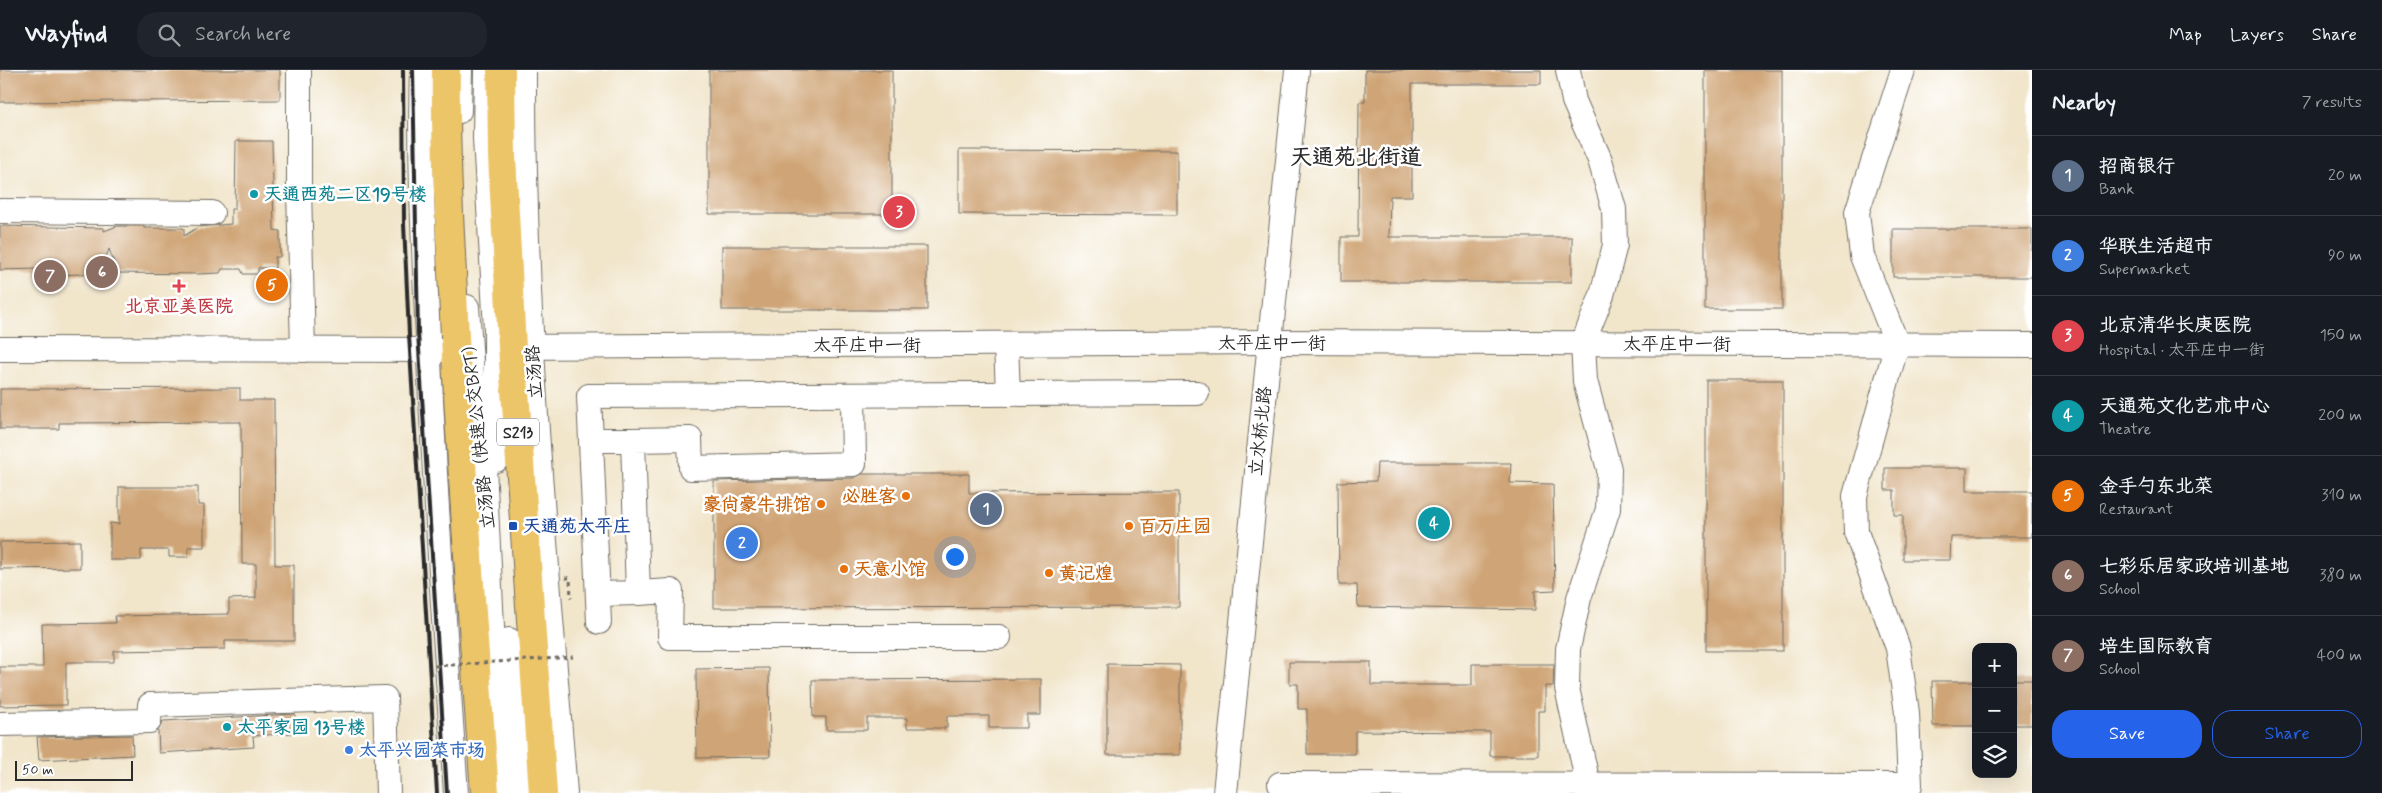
<!DOCTYPE html>
<meta charset="utf-8">
<style>
:root{--surface:#171b24;--page:#20242c;--text:#f1f3f6;--muted:#9ea1a6;--line:#363941;--accent:#2563eb}
body{margin:0;font-family:Mynerve,"LXGW WenKai TC",sans-serif;background:var(--page);color:var(--text)}
.controls{position:absolute;right:15px;bottom:15px;display:grid;overflow:hidden;border-radius:10px;box-shadow:0 5px 20px #0002}
.controls button{width:45px;height:45px;display:grid;place-items:center;padding:0;border:0;border-bottom:1px solid var(--line);background:var(--surface);color:var(--text);font:25px sans-serif}
.scale{position:absolute;left:15px;bottom:12px;width:118px;box-sizing:border-box;padding-left:5px;border:2px solid #2b2b2b;border-top:0;font-size:14px;line-height:18px;white-space:nowrap;color:#2b2b2b;-webkit-text-stroke:4px #fff;paint-order:stroke}
.you{position:absolute;left:954px;top:486px;width:18px;height:18px;margin:-12px;border:4px solid #fff;border-radius:50%;background:#1a73e8;box-shadow:0 0 0 8px #1a73e833}
.badge{display:grid;place-items:center;width:32px;height:32px;border-radius:50%;background:var(--accent);color:#fff;font-size:16px;font-weight:700}
.pin{position:absolute;translate:-50% -50%;border:2px solid #fff;box-shadow:0 1px 5px #0006}
.list{margin:0;padding:0;list-style:none}
h2{display:flex;justify-content:space-between;align-items:center;height:65px;margin:0;padding:0 20px;font-size:21px}
h2 small{font-size:16px;font-weight:400;color:var(--muted)}
.list li{display:grid;grid-template-columns:32px 1fr auto;gap:15px;align-items:center;box-sizing:border-box;height:80px;padding:0 20px;border-top:1px solid var(--line)}
.list b{display:block;font-size:19px;white-space:nowrap}
.list p{margin:0;font-size:16px;white-space:nowrap;color:var(--muted)}
.list em{font-size:16px;font-style:normal;color:var(--muted)}
.actions{display:flex;gap:10px;padding:15px 20px}
.actions a{flex:1;padding:11px 0;border:1px solid var(--accent);border-radius:20px;text-align:center;font-size:18px;color:var(--accent)}
.actions .main{background:var(--accent);color:#fff}
.icon{flex:none;width:28px;height:28px;fill:none;stroke:currentColor;stroke-width:2;stroke-linecap:round;stroke-linejoin:round}
.map{position:relative;flex:none;width:2032px;height:723px;overflow:hidden}
header{display:flex;align-items:center;gap:30px;box-sizing:border-box;height:70px;padding:0 25px;background:var(--surface);border-bottom:1px solid var(--line)}
header strong{font-size:24px}
nav{display:flex;gap:28px;margin-inline-start:auto;font-size:18px}
.search{width:350px;height:45px;background:var(--page);display:flex;align-items:center;gap:12px;box-sizing:border-box;padding:0 18px;border-radius:20px;color:var(--muted);font-size:19px}
main{display:flex}
aside{flex:1;background:var(--surface)}
.map>svg:first-child{display:block}
.building{fill:#cfa476}
.lines{fill:none;stroke-linecap:round;stroke-linejoin:round}
.minor-casing{stroke:#706c63;stroke-width:26}
.major-casing{stroke:#706c63;stroke-width:30}
.path{stroke:#706c63;stroke-width:3;stroke-dasharray:4 4;stroke-linecap:butt}
.minor{stroke:#fff;stroke-width:24}
.major{stroke:#edc569;stroke-width:28}
.rail{stroke:#2b2b2b;stroke-width:4}
.path-bridge{stroke:#706c63;stroke-width:3;stroke-dasharray:4 4;stroke-linecap:butt}
.culture-dot{fill:#0f9aa8;stroke:#fff;stroke-width:2}
.health-dot{fill:#e0444e;stroke:#fff;stroke-width:2}
.food-dot{fill:#e8710a;stroke:#fff;stroke-width:2}
.transit-dot{fill:#1a4fb4;stroke:#fff;stroke-width:2}
.shop-dot{fill:#3f7fe0;stroke:#fff;stroke-width:2}
.labels{text-anchor:middle;stroke-width:5;stroke-linejoin:round;paint-order:stroke}
.shield{fill:#fff;stroke:#6b6b6b;stroke-width:1}
.shield-label{font-size:16px;font-weight:bold;fill:#2b2b2b}
.culture-label{font-size:18px;font-weight:bold;fill:#0d838f;stroke:#fff;text-anchor:start}
.health-label{font-size:18px;font-weight:bold;fill:#be3a42;stroke:#fff}
.street-label{font-size:18px;fill:#2b2b2b;stroke:#fff}
.food-label{font-size:18px;font-weight:bold;fill:#c56008;stroke:#fff;text-anchor:start}
.transit-label{font-size:18px;font-weight:bold;fill:#164399;stroke:#fff;text-anchor:start}
.shop-label{font-size:18px;font-weight:bold;fill:#366cbe;stroke:#fff;text-anchor:start}
.district-label{font-size:22px;font-weight:bold;fill:#2b2b2b;stroke:#fff}
</style>
<header>
<strong>Wayfind</strong>
<div class="search"><svg class="icon" aria-label="search" viewBox="0 0 24 24"><circle cx="10" cy="10" r="6"/><path d="M15 15l6 6"/></svg>Search here</div>
<nav><a>Map</a><a>Layers</a><a>Share</a></nav>
</header>
<main>
<div class="map">
<svg width="2032" height="723" viewBox="0 0 2032 723">
<rect width="100%" height="100%" fill="#fff"/>
<filter id="ink" filterUnits="userSpaceOnUse"><feTurbulence type="fractalNoise" baseFrequency=".02" numOctaves="2"/><feDisplacementMap in="SourceGraphic" scale="10" xChannelSelector="R" yChannelSelector="G"/><feConvolveMatrix kernelMatrix="1 2 1 2 8 2 1 2 1" color-interpolation-filters="sRGB"/></filter>
<filter id="wash" filterUnits="userSpaceOnUse"><feTurbulence type="fractalNoise" baseFrequency=".0096" numOctaves="4" result="noise"/><feDisplacementMap in="SourceGraphic" scale="20" xChannelSelector="R" yChannelSelector="G"/><feGaussianBlur stdDeviation="1.12" result="paint"/><feColorMatrix in="noise" values="0 0 0 0 0 0 0 0 0 0 0 0 0 0 0 0 0 1.4 0 .05"/><feComposite in="paint" operator="in"/></filter>
<g filter="url(#wash)">
<rect width="100%" height="100%" fill="#f1e5ca"/>
<g id="blocks">
<g class="building">
<path d="M0,0H280V30L0,32Z"/>
<rect x="709" y="0" width="183" height="144"/>
<path d="M1365,0H1541V14H1412V126H1390L1389,167H1572V212H1341V167H1358L1359,32H1365Z"/>
<rect x="1705" y="0" width="77" height="239"/>
<path d="M236,71H272L274,160L280,161V187H275V198H258V204H243L241,199H222L220,203L198,204L118,203L109,179L100,203L37,206V199L0,200V156L104,158V161L117,156H144V158H184V166L198,157L231,154V139H235Z"/>
<path d="M959,80L1177,81V145L959,144Z"/>
<rect x="1893" y="159" width="139" height="48"/>
<rect x="722" y="176" width="205" height="64"/>
<rect x="1706" y="310" width="77" height="271"/>
<path d="M240,318V330H274L275,495H294V571H225V579L114,581V592H66V635L0,636V597H43L42,554L116,553L115,546L229,544V529L256,528V494H242L241,352L59,353V359H0V319Z"/>
<path d="M1377,393H1511L1510,413L1553,414L1555,520L1535,521V540L1358,537L1357,515H1339L1338,412L1376,411Z"/>
<path d="M1885,398H1967V421H2032V467H1951L1950,490H1903V445H1894V420H1885Z"/>
<path d="M862,404H969V423L1179,422V537L714,538V411L854,408Z"/>
<path d="M119,417H198V435H204V477H188V487H169V480H141V490H110V453L119,454Z"/>
<path d="M80,471V498L0,499V472Z"/>
<path d="M1289,592H1371V615H1472V594H1554L1553,616H1545V641H1538V686H1490V662L1355,661V684H1307V639H1298V614H1289Z"/>
<path d="M1107,594L1180,595V685H1107Z"/>
<path d="M769,598L770,687L697,688L696,599Z"/>
<path d="M1041,609V645H1027V658H989V646H947V658H907V648H867V660H826V647H813L812,610Z"/>
<rect x="2013" y="610" width="19" height="45"/>
<path d="M1932,611H1976V656H1933Z"/>
<path d="M295,644L296,663L253,666L254,677L159,683L158,661L163,651Z"/>
<path d="M132,665L133,685L39,690L37,667Z"/>
</g>
</g>
</g>
<g filter="url(#ink)">
<use href="#blocks" fill-opacity="0" stroke="#706c63" stroke-width="1"/>
<g class="lines">
<g class="minor-casing">
<g id="minor">
<path d="M299,0V118L303,280"/>
<path d="M422,0C419,89 424,178 428,268C435,420 445,571 456,723"/>
<path d="M486,0L485,68L496,259V390"/>
<path d="M524,0C523,241 546,482 565,723"/>
<path d="M1568,0L1574,31L1600,90L1614,139L1615,175L1602,225L1583,273L1585,311L1609,399L1608,439L1579,528L1568,579L1567,618L1588,714"/>
<path d="M459,41L460,0"/>
<path d="M0,141L212,143"/>
<path d="M467,237L472,305L484,396L493,577L504,723"/>
<path d="M1006,274L1008,324"/>
<path d="M512,277L1268,272L2032,275"/>
<path d="M0,279L443,280"/>
<path d="M591,370H633"/>
<path d="M638,523L671,521L670,567H999"/>
<path d="M598,524L638,523L633,370L690,369L691,398L854,394L853,325"/>
<path d="M599,552L589,326L1197,323"/>
<path d="M509,570L522,723"/>
<path d="M0,654L149,651L150,635L385,628L388,723"/>
<path d="M1280,714L1910,715L1907,643L1898,578L1856,462L1855,426L1897,274L1862,186L1857,142L1903,0"/>
<path d="M1225,723L1297,0"/>
</g>
</g>
<g class="major-casing">
<g id="major">
<path d="M446,0C445,74 449,148 453,222C460,389 473,556 485,723"/>
<path d="M501,0L502,86L512,277L543,723"/>
</g>
</g>
<path class="path" d="M565,508H570L571,528"/>
<use href="#minor" class="minor"/>
<use href="#major" class="major"/>
<g class="rail">
<path d="M403,0L404,154L409,265L437,723"/>
<path d="M413,0L418,263L447,723"/>
</g>
<path class="path-bridge" d="M435,596L573,587"/>
</g>
</g>
<g class="culture-dot">
<circle cx="254" cy="124" r="5"/>
<circle cx="227" cy="657" r="5"/>
</g>
<path class="health-dot" d="M176.5 208.5h5v5h5v5h-5v5h-5v-5h-5v-5h5z"/>
<g class="food-dot">
<circle cx="906" cy="426" r="5"/>
<circle cx="821" cy="434" r="5"/>
<circle cx="1129" cy="456" r="5"/>
<circle cx="844" cy="499" r="5"/>
<circle cx="1049" cy="503" r="5"/>
</g>
<rect class="transit-dot" x="508" y="451" width="10" height="10" rx="2.5"/>
<circle class="shop-dot" cx="349" cy="680" r="5"/>
<g class="labels">
<rect class="shield" x="497" y="348.5" width="42" height="27" rx="4"/>
<g class="shield-label">
<text x="518" y="368">S213</text>
</g>
<g class="culture-label">
<text x="264" y="130">天通西苑二区19号楼</text>
<text x="237" y="663">太平家园 13号楼</text>
</g>
<g class="health-label">
<text x="179" y="242">北京亚美医院</text>
</g>
<g class="street-label">
<text x="1272" y="279">太平庄中一街</text>
<text x="1677" y="280">太平庄中一街</text>
<text x="867" y="281">太平庄中一街</text>
<text transform="translate(534 302) rotate(-94)" y="6">立汤路</text>
<text transform="translate(1260 361) rotate(-84)" y="6">立水桥北路</text>
<text transform="translate(478 362) rotate(-96)" y="6">立汤路（快速公交BRT）</text>
</g>
<g class="food-label">
<text x="896" y="432" text-anchor="end">必胜客</text>
<text x="811" y="440" text-anchor="end">豪尚豪牛排馆</text>
<text x="1139" y="462">百万庄园</text>
<text x="854" y="505">天意小馆</text>
<text x="1059" y="509">黄记煌</text>
</g>
<g class="transit-label">
<text x="523" y="462">天通苑太平庄</text>
</g>
<g class="shop-label">
<text x="359" y="686">太平兴园菜市场</text>
</g>
<g class="district-label">
<text x="1356" y="94">天通苑北街道</text>
</g>
</g>
</svg>
<div class="controls">
<button>+</button>
<button>−</button>
<button><svg class="icon" aria-label="layers" viewBox="0 0 24 24"><path d="M12 4l9 5-9 5-9-5zM3 14l9 5 9-5"/></svg></button>
</div>
<div class="scale">50 m</div>
<div class="you"></div>
<div class="pin badge" style="left:986px;top:439px;background:#5c6f8a">1</div>
<div class="pin badge" style="left:742px;top:473px;background:#3f7fe0">2</div>
<div class="pin badge" style="left:899px;top:142px;background:#e0444e">3</div>
<div class="pin badge" style="left:1434px;top:453px;background:#0f9aa8">4</div>
<div class="pin badge" style="left:272px;top:215px;background:#e8710a">5</div>
<div class="pin badge" style="left:102px;top:202px;background:#8d6e63">6</div>
<div class="pin badge" style="left:50px;top:206px;background:#8d6e63">7</div>
</div>
<aside>
<h2>Nearby<small>7 results</small></h2>
<ul class="list">
<li><span class="badge" style="background:#5c6f8a">1</span><div><b>招商银行</b><p>Bank</p></div><em>20 m</em></li>
<li><span class="badge" style="background:#3f7fe0">2</span><div><b>华联生活超市</b><p>Supermarket</p></div><em>90 m</em></li>
<li><span class="badge" style="background:#e0444e">3</span><div><b>北京清华长庚医院</b><p>Hospital · 太平庄中一街</p></div><em>150 m</em></li>
<li><span class="badge" style="background:#0f9aa8">4</span><div><b>天通苑文化艺术中心</b><p>Theatre</p></div><em>200 m</em></li>
<li><span class="badge" style="background:#e8710a">5</span><div><b>金手勺东北菜</b><p>Restaurant</p></div><em>310 m</em></li>
<li><span class="badge" style="background:#8d6e63">6</span><div><b>七彩乐居家政培训基地</b><p>School</p></div><em>380 m</em></li>
<li><span class="badge" style="background:#8d6e63">7</span><div><b>培生国际教育</b><p>School</p></div><em>400 m</em></li>
</ul>
<div class="actions"><a class="main">Save</a><a>Share</a></div>
</aside>
</main>
